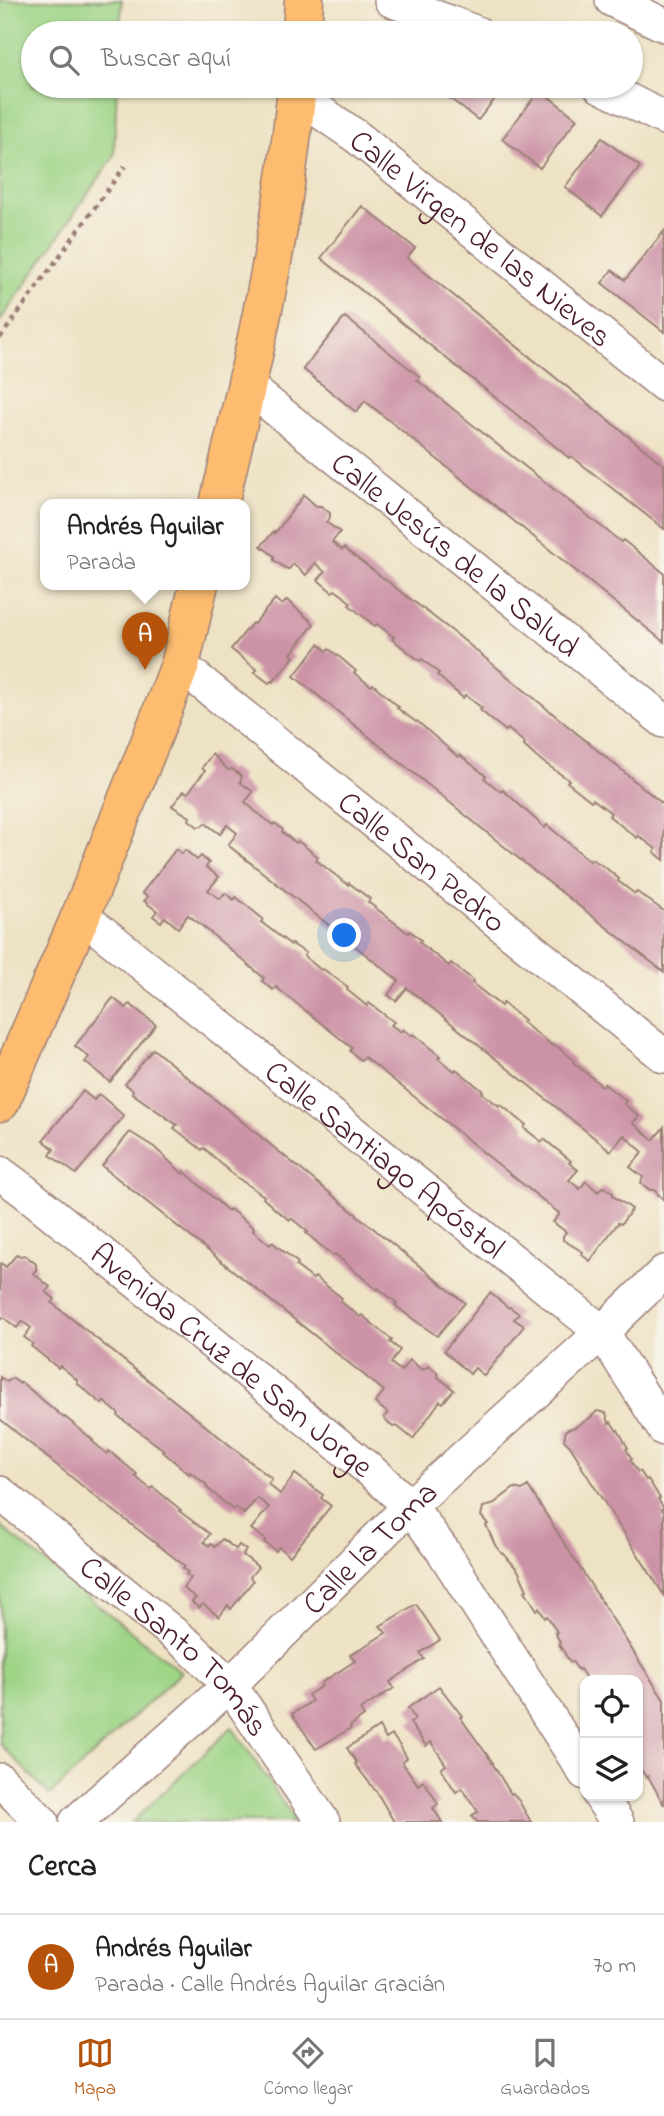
<!DOCTYPE html>
<html lang="es">
<meta charset="utf-8">
<style>
:root{--surface:#fff;--page:#f6f6f6;--text:#222;--muted:#767676;--line:#e0e0e0;--accent:#b45309}
body{margin:0;font-family:"Indie Flower",sans-serif;background:var(--page);color:var(--text)}
.controls{position:absolute;right:21px;bottom:21px;display:grid;overflow:hidden;border-radius:14px;box-shadow:0 2px 5px #0004}
.controls button{width:63px;height:63px;display:grid;place-items:center;padding:0;border:0;border-bottom:2px solid var(--line);background:var(--surface);color:var(--text);font:35px sans-serif}
.you{position:absolute;left:345px;top:936px;width:24px;height:24px;margin:-18px;border:5px solid #fff;border-radius:50%;background:#1a73e8;box-shadow:0 0 0 10px #1a73e833}
.badge{display:grid;place-items:center;width:46px;height:46px;border-radius:50%;background:var(--accent);color:#fff;font-size:23px;font-weight:700}
.pin{position:absolute;translate:-50% -58px;filter:drop-shadow(0 2px 4px #0008)}
.pin::after{content:'';position:absolute;top:37px;width:24px;height:21px;background:inherit;clip-path:polygon(0 0,100% 0,50% 100%)}
.popup{position:absolute;left:40px;top:499px;width:210px;height:91px;box-sizing:border-box;display:grid;place-content:center;border-radius:14px;background:var(--surface);filter:drop-shadow(0 2px 5px #0005);font-size:23px;white-space:nowrap;color:var(--muted)}
.popup b{font-size:26px;color:var(--text)}
.popup::after{content:'';position:absolute;left:50%;top:100%;margin-left:-14px;border:14px solid transparent;border-top-color:var(--surface)}
.list{margin:0;padding:0;list-style:none}
h2{display:flex;justify-content:space-between;align-items:center;height:91px;margin:0;padding:0 28px;font-size:30px}
h2 small{font-size:23px;font-weight:400;color:var(--muted)}
.list li{display:grid;grid-template-columns:46px 1fr auto;gap:21px;align-items:center;box-sizing:border-box;height:105px;padding:0 28px;border-top:2px solid var(--line)}
.list b{display:block;font-size:26px;white-space:nowrap}
.list p{margin:0;font-size:23px;white-space:nowrap;color:var(--muted)}
.list em{font-size:23px;font-style:normal;color:var(--muted)}
.icon{flex:none;width:38px;height:38px;fill:none;stroke:currentColor;stroke-width:2;stroke-linecap:round;stroke-linejoin:round}
.map{position:relative;flex:none;width:664px;height:1822px;overflow:hidden}
.search{position:absolute;background:var(--surface);box-shadow:0 2px 5px #0004;left:21px;right:21px;top:21px;height:77px;display:flex;align-items:center;gap:18px;box-sizing:border-box;padding:0 24px;border-radius:38px;color:var(--muted);font-size:26px}
.sheet{height:196px;background:var(--surface)}
nav{display:flex;justify-content:space-around;align-items:center;box-sizing:border-box;height:98px;border-top:2px solid var(--line);background:var(--surface);font-size:19px;color:var(--muted)}
nav a{display:grid;justify-items:center;gap:4px}
nav .on{color:var(--accent)}
.map>svg:first-child{display:block}
.green{fill:#9dd486;stroke:#747a58;stroke-width:2}
.building{fill:#cc92a6}
.lines{fill:none;stroke-linecap:round;stroke-linejoin:round}
.minor-casing{stroke:#9c8078;stroke-width:36}
.major-casing{stroke:#9c8078;stroke-width:41}
.path{stroke:#9c8078;stroke-width:4.5;stroke-dasharray:5 5;stroke-linecap:butt}
.minor{stroke:#fff;stroke-width:33}
.major{stroke:#fdbc6f;stroke-width:38}
.labels{text-anchor:middle;stroke-width:7;stroke-linejoin:round;paint-order:stroke}
.street-label{font-size:32px;fill:#4a1f2b;stroke:#f7f3e8}
</style>
<div class="map">
<svg width="664" height="1822" viewBox="0 0 664 1822">
<rect width="100%" height="100%" fill="#f7f3e8"/>
<filter id="ink" filterUnits="userSpaceOnUse"><feTurbulence type="fractalNoise" baseFrequency=".0143" numOctaves="2"/><feDisplacementMap in="SourceGraphic" scale="14" xChannelSelector="R" yChannelSelector="G"/><feConvolveMatrix kernelMatrix="1 2 1 2 8 2 1 2 1" color-interpolation-filters="sRGB"/></filter>
<filter id="wash" filterUnits="userSpaceOnUse"><feTurbulence type="fractalNoise" baseFrequency=".00686" numOctaves="4" result="noise"/><feDisplacementMap in="SourceGraphic" scale="28" xChannelSelector="R" yChannelSelector="G"/><feGaussianBlur stdDeviation="1.57" result="paint"/><feColorMatrix in="noise" values="0 0 0 0 0 0 0 0 0 0 0 0 0 0 0 0 0 1.4 0 .05"/><feComposite in="paint" operator="in"/></filter>
<g filter="url(#wash)">
<rect width="100%" height="100%" fill="#eee2c4"/>
<g class="green">
<path d="M0,0H122L120,33H33V86H117L114,156L0,321Z"/>
<path d="M0,1526L181,1672L50,1795L0,1744Z"/>
<path d="M232,1727L296,1822H132Z"/>
</g>
<g id="blocks">
<g class="building">
<path d="M434,86H505L478,120Z"/>
<path d="M540,90L577,119L540,168L502,139Z"/>
<path d="M602,138L640,167L602,216L565,187Z"/>
<path d="M362,206L415,248L407,258L417,266L664,465V529L571,456L569,458L526,422L321,258Z"/>
<path d="M664,231V332L602,283L612,270L625,280Z"/>
<path d="M345,317L420,377L417,380L504,450L621,542L623,540L664,573V642L365,401L356,412L303,369Z"/>
<path d="M304,495L316,506H321L330,513V517L326,522L340,532L332,542L342,550L344,548L456,634L664,805V860L654,852L656,849L639,836L637,838L609,816L611,813L593,799L591,801L567,782L569,780L536,757L523,745L525,743L508,729L506,731L493,721L480,710L482,708L465,695L463,698L437,675L439,673L422,659L420,661L392,639L394,637L377,624L375,626L349,605L351,603L342,595L335,590L332,592L318,580L325,572L315,563L306,575L293,564L289,569L285,568L274,560V556L261,546L274,531L275,533Z"/>
<path d="M275,599L282,605L287,600L314,624L291,654L294,657L273,682L271,681L269,683L254,672L257,670L231,649L252,623L254,624Z"/>
<path d="M319,644L327,651L329,649L342,659L356,671L354,673L371,686L373,684L399,707L397,708L416,722L417,721L458,757L460,755L486,776L484,778L501,792L503,790L545,828L547,825L590,861L592,859L606,868L619,879L618,881L635,894L637,892L664,911V972L533,870L294,676Z"/>
<path d="M212,754L228,770L232,769L242,776L240,782L253,792L245,802L255,811L273,825L275,823L283,830L282,832L296,843L298,841L318,857L316,860L348,885L349,883L370,899L368,902L408,933L410,931L421,940L419,942L449,966L451,963L473,980L472,983L501,1006L503,1003L524,1020L522,1022L553,1046L554,1044L574,1060L573,1062L602,1086L604,1084L626,1101L624,1104L639,1116L633,1123L653,1140L664,1127V1200L654,1190H650L641,1183L643,1177L630,1167L643,1152L624,1135L611,1151L407,988L396,1001L388,995L399,981L228,845L237,833L227,825L220,834L205,823L202,826L198,827L189,820L190,817L172,806L184,791L188,793L196,782L205,771L202,768Z"/>
<path d="M176,849L182,854L185,850L197,860L201,856L209,863L206,867L219,877L208,890L220,899L225,893L234,900L236,897L263,919L261,922L291,945L292,944L306,953L304,956L321,970L323,969L348,987L347,990L367,1006L369,1003L394,1022L391,1025L401,1032L403,1029L411,1036L413,1034L440,1056L438,1058L446,1065L455,1071L456,1069L483,1091L482,1093L499,1106L500,1104L526,1125L524,1128L542,1142L544,1139L571,1161L569,1163L578,1170L569,1180L580,1189L586,1181L598,1192L602,1187L606,1188L613,1193V1196L632,1209L621,1224L618,1223L590,1261L582,1255L583,1252L563,1240V1236L566,1232L553,1222L560,1214L375,1065L364,1057L361,1060L350,1051L352,1048L276,987L273,990L262,981L264,978L200,924L188,915L178,928L165,917L161,922L153,916L157,911L144,901L148,897L142,893Z"/>
<path d="M113,998L126,1008L130,1004L156,1025L110,1082L85,1062L89,1057L75,1046Z"/>
<path d="M153,1049L465,1303L437,1336L410,1317L395,1305L397,1303L378,1288L377,1290L335,1254L333,1256L306,1233L308,1232L291,1218L290,1220L276,1210L263,1198L264,1196L232,1174L204,1148L202,1150L174,1128L177,1125L132,1093L133,1090L125,1084Z"/>
<path d="M83,1091L94,1100L99,1094L124,1116L76,1174L50,1155L54,1149L43,1140Z"/>
<path d="M130,1132L154,1147L183,1174L184,1171L228,1211L230,1209L254,1228L253,1231L270,1245L272,1242L298,1263L296,1266L313,1279L315,1277L342,1298L340,1301L360,1317L362,1315L392,1340L390,1342L400,1350L391,1363L401,1371L410,1360L422,1370L429,1366L438,1373V1377L454,1390L443,1403L440,1401L413,1439L397,1426L393,1427L385,1420L384,1417L388,1413L375,1403L384,1391L102,1166Z"/>
<path d="M17,1254L20,1256L25,1255L36,1264V1270L33,1273L50,1287L46,1292L55,1299L52,1303L272,1479L268,1484L280,1494L295,1474L323,1495L321,1498L331,1506L290,1556L279,1547L276,1551L264,1542L266,1540L251,1529L269,1507L257,1498L244,1514L235,1507L233,1510L206,1487L207,1485L190,1472L189,1474L162,1451L164,1450L118,1416L119,1414L112,1408L103,1401L102,1404L77,1383L78,1381L68,1372L60,1366L58,1368L31,1346L33,1344L24,1337L31,1328L22,1321L17,1328L3,1317L0,1320V1264L1,1263L6,1267Z"/>
<path d="M490,1293L509,1308L510,1307L519,1314L514,1319L524,1326L484,1376L475,1368L470,1374L444,1351Z"/>
<path d="M0,1377L7,1382L12,1378L20,1384L21,1382L57,1412L64,1418L65,1417L93,1440L92,1441L107,1454L109,1451L137,1474L135,1476L143,1483L151,1489L153,1487L181,1510L179,1511L210,1534L204,1542L209,1546L211,1544L215,1547L222,1539L236,1549L239,1545L246,1550L243,1555L258,1567L250,1577L253,1581L231,1609L228,1605L219,1617L203,1604L199,1608L192,1602L196,1598L183,1588L191,1578L186,1574L188,1572L183,1568L185,1566L96,1497L0,1419Z"/>
<path d="M597,1411L606,1413L609,1423L611,1422L617,1431L618,1430L628,1448L626,1449L632,1459L630,1460L638,1472L640,1471L646,1480L648,1479L660,1498L658,1499L664,1508L662,1509L664,1512V1595L581,1466L582,1465L570,1446L564,1440L566,1430L575,1427L590,1418Z"/>
<path d="M528,1486L664,1700V1805L648,1776L646,1777L640,1768L638,1770V1680H587L580,1669L578,1670L572,1661L570,1662L559,1644L560,1642L555,1633L557,1632L547,1616L545,1618L539,1608L537,1610L525,1591L527,1590L518,1570L503,1553L502,1554L495,1545L486,1525L488,1524L481,1516L483,1507L492,1505L514,1488L522,1490Z"/>
<path d="M416,1604L440,1640L420,1653L424,1659L390,1682L394,1688L360,1710L364,1716L350,1726L351,1728L316,1749L292,1714L312,1701L308,1695L322,1686L321,1683L355,1661L350,1655L386,1633L380,1626Z"/>
<path d="M439,1686L462,1716L460,1717L493,1763H492L511,1794L513,1793L519,1801L531,1822H477L472,1815L478,1812L462,1788L456,1792L441,1769L446,1765L431,1742L426,1746L410,1723L415,1719L408,1708Z"/>
<path d="M379,1727L386,1739L392,1735L400,1746L407,1758L402,1762L418,1785L423,1781L431,1792L438,1804L433,1808L442,1822H394L378,1794L355,1764L357,1763L347,1748Z"/>
</g>
</g>
</g>
<g filter="url(#ink)">
<use href="#blocks" fill-opacity="0" stroke="#9c8078" stroke-width="2"/>
<g class="lines">
<g class="minor-casing">
<g id="minor">
<path d="M391,0L477,33"/>
<path d="M612,0L664,25"/>
<path d="M600,86L664,118"/>
<path id="s1" d="M296,95L357,137L664,385"/>
<path id="s2" d="M247,386L664,721"/>
<path id="s3" d="M180,665L664,1056"/>
<path id="s4" d="M81,915L602,1332L664,1429"/>
<path id="s5" d="M0,1173L23,1190L372,1472L410,1506L443,1551L585,1773"/>
<path id="s6" d="M0,1493L189,1646L230,1685L323,1822"/>
<path d="M0,1780L42,1822"/>
<path d="M600,1796L617,1822"/>
<path id="s7" d="M76,1822L230,1685L410,1506L602,1332L664,1272"/>
</g>
</g>
<g class="major-casing">
<g id="major">
<path d="M302,33L304,0"/>
<path d="M219,504C252,366 284,227 297,86"/>
<path d="M0,1102L81,915L157,725L180,665L199,584"/>
</g>
</g>
<path class="path" d="M0,338L125,166"/>
<use href="#minor" class="minor"/>
<use href="#major" class="major"/>
</g>
</g>
<g class="labels">
<g class="street-label">
<text dy="11" stroke="none"><textPath href="#s1" startOffset="234">Calle Virgen de las Nieves</textPath></text>
<text dy="11" stroke="none"><textPath href="#s2" startOffset="268">Calle Jesús de la Salud</textPath></text>
<text dy="11" stroke="none"><textPath href="#s3" startOffset="312">Calle San Pedro</textPath></text>
<text dy="11" stroke="none"><textPath href="#s4" startOffset="390">Calle Santiago Apóstol</textPath></text>
<text dy="11" stroke="none"><textPath href="#s5" startOffset="298">Avenida Cruz de San Jorge</textPath></text>
<text dy="11" stroke="none"><textPath href="#s7" startOffset="402">Calle la Toma</textPath></text>
<text dy="11" stroke="none"><textPath href="#s6" startOffset="233">Calle Santo Tomás</textPath></text>
</g>
</g>
</svg>
<div class="controls">
<button><svg class="icon" aria-label="locate" viewBox="0 0 24 24"><circle cx="12" cy="12" r="6"/><path d="M12 2v4M12 18v4M2 12h4M18 12h4"/></svg></button>
<button><svg class="icon" aria-label="layers" viewBox="0 0 24 24"><path d="M12 4l9 5-9 5-9-5zM3 14l9 5 9-5"/></svg></button>
</div>
<div class="you"></div>
<div class="pin badge" style="left:145px;top:670px">A</div>
<div class="popup"><b>Andrés Aguilar</b>Parada</div>
<div class="search"><svg class="icon" aria-label="search" viewBox="0 0 24 24"><circle cx="10" cy="10" r="6"/><path d="M15 15l6 6"/></svg>Buscar aquí</div>
</div>
<section class="sheet">
<h2>Cerca<small></small></h2>
<ul class="list">
<li><span class="badge">A</span><div><b>Andrés Aguilar</b><p>Parada · Calle Andrés Aguilar Gracián</p></div><em>70 m</em></li>
</ul>
</section>
<nav>
<a class="on"><svg class="icon" aria-label="map" viewBox="0 0 24 24"><path d="M3 6l6-2 6 2 6-2v14l-6 2-6-2-6 2zM9 4v14M15 6v14"/></svg>Mapa</a>
<a><svg class="icon" aria-label="directions" viewBox="0 0 24 24"><path d="M12 3l9 9-9 9-9-9zM9 14v-3h6M13 9l2 2-2 2"/></svg>Cómo llegar</a>
<a><svg class="icon" aria-label="saved" viewBox="0 0 24 24"><path d="M7 4h10v16l-5-4-5 4z"/></svg>Guardados</a>
</nav>
